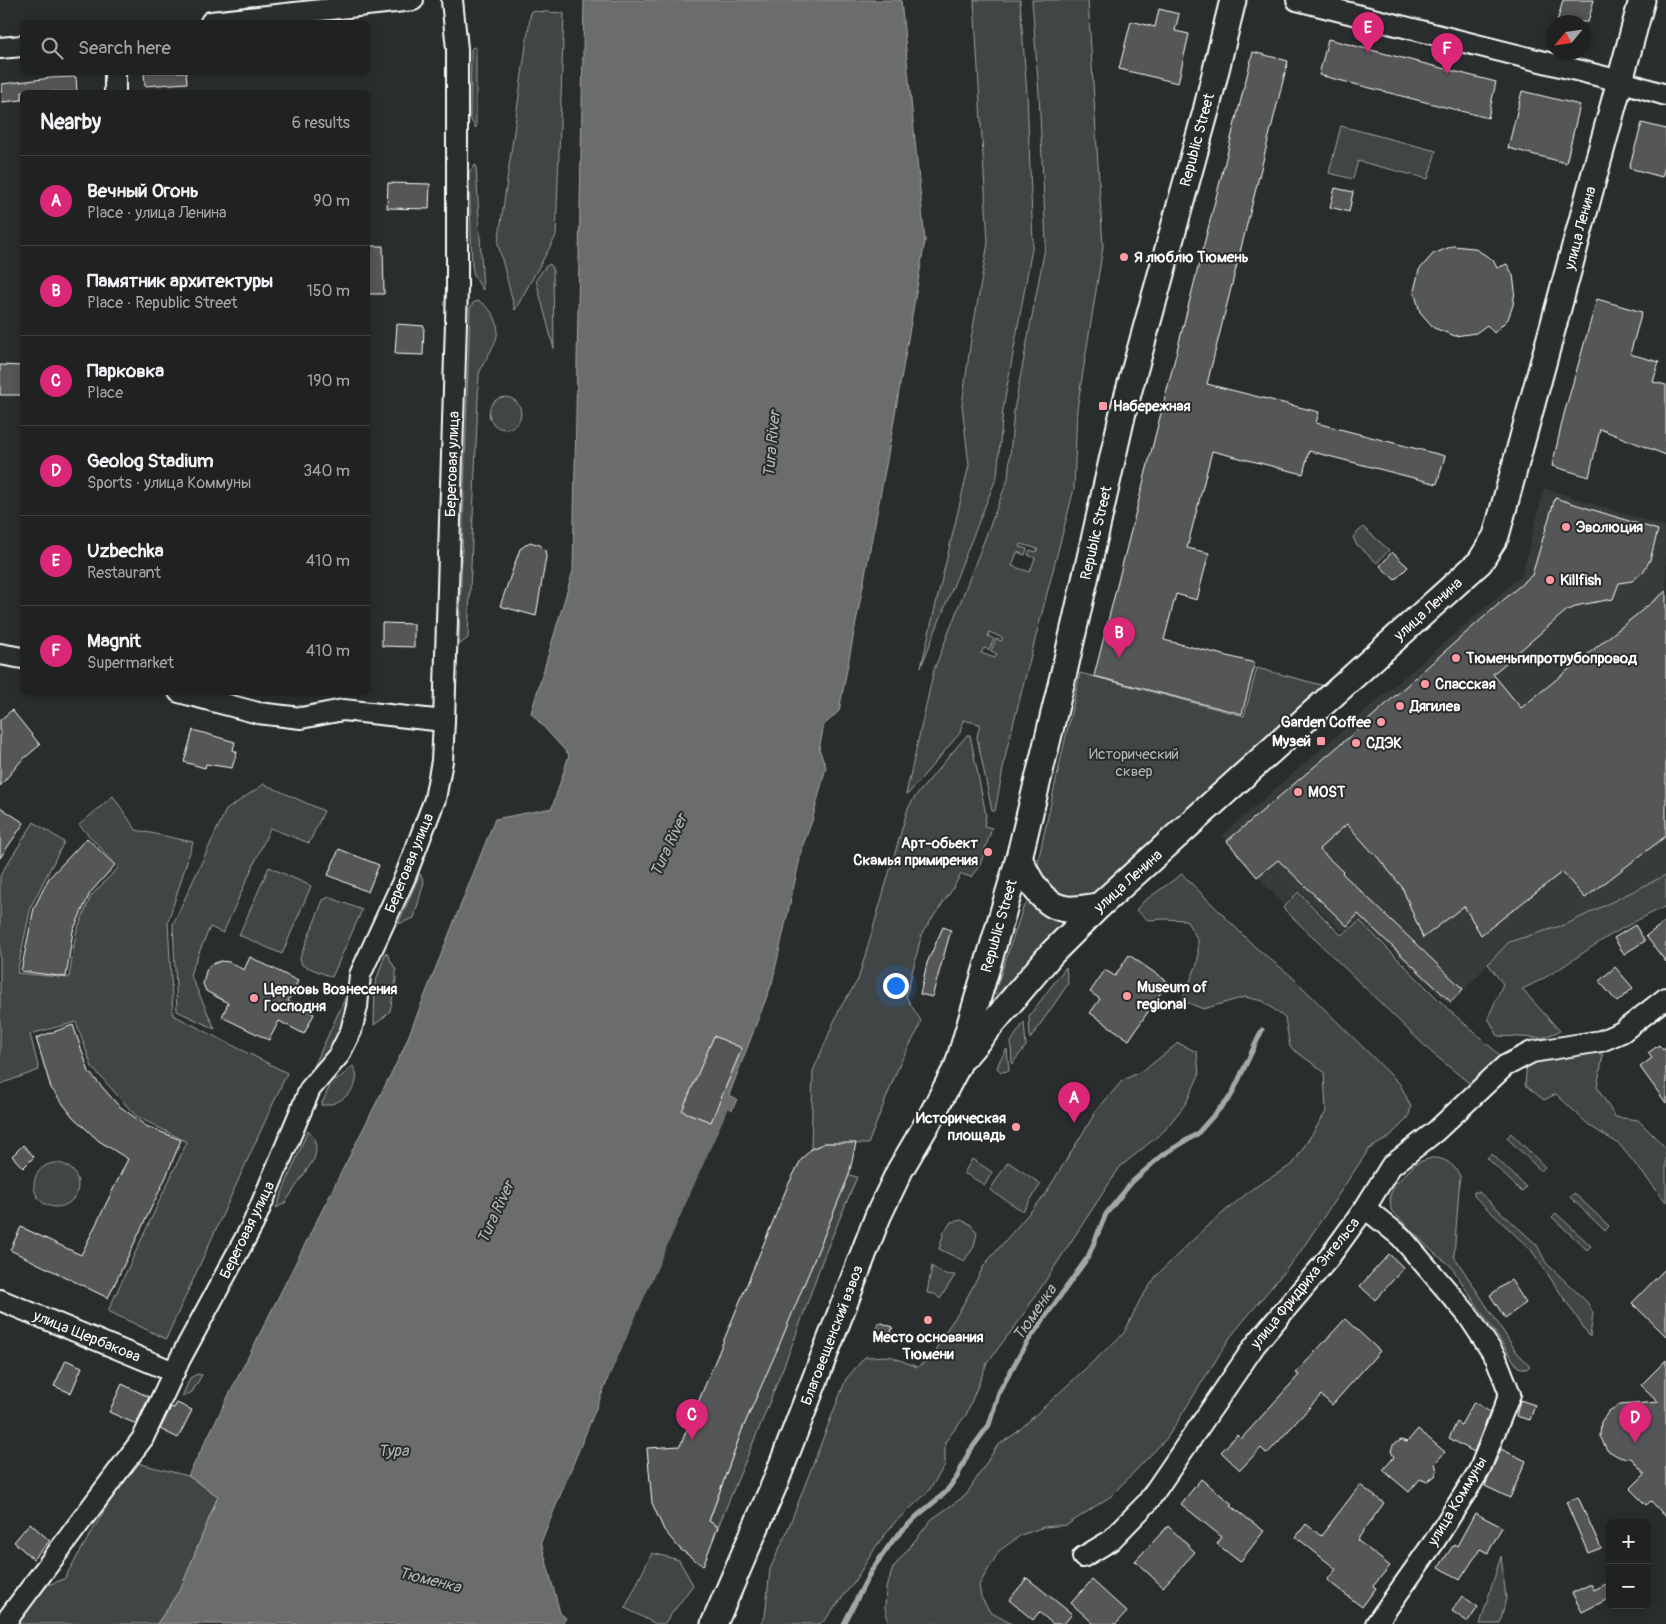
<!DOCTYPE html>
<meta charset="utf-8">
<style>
:root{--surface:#202222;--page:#2d2f2f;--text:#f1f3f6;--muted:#a2a4a5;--line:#3d3f40;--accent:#db2777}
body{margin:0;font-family:Pangolin,sans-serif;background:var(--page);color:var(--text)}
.controls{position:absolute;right:15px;bottom:15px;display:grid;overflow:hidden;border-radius:8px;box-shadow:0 2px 8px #0003}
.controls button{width:45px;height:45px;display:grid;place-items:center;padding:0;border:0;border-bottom:1px solid var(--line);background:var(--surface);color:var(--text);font:25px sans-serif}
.compass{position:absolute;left:1546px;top:15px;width:45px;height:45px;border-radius:50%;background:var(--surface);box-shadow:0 2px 8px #0003;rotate:241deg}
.you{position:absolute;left:895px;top:985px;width:18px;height:18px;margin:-12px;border:4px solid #fff;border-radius:50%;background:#1a73e8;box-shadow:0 0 0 8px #1a73e833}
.badge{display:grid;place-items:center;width:32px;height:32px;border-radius:50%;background:var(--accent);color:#fff;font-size:16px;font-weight:700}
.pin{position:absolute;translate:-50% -41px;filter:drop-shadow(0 1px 2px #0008)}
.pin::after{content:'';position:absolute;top:26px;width:18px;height:15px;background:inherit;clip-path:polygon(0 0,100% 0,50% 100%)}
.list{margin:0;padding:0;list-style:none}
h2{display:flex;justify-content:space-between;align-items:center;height:65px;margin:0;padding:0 20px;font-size:21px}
h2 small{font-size:16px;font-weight:400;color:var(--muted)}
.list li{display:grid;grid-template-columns:32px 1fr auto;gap:15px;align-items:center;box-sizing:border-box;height:90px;padding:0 20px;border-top:1px solid var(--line)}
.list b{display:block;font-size:19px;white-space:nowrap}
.list p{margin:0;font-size:16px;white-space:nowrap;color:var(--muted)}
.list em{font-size:16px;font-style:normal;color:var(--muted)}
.icon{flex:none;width:28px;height:28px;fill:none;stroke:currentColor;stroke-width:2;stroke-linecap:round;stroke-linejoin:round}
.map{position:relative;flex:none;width:1666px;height:1624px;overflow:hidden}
.search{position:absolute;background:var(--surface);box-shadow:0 2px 8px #0003;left:20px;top:20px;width:350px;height:55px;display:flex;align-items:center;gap:12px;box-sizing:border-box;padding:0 18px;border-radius:8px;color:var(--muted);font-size:19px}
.panel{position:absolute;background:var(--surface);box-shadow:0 2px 8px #0003;left:20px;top:90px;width:350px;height:605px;border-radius:8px}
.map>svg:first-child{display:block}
.built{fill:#373a3b}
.green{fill:#414445;stroke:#a0a2a2;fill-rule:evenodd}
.water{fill:#6a6c6d;stroke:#a6a7a7}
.pier{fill:#2a2d2e}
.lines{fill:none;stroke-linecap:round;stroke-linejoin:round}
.stream{stroke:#a6a7a7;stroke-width:5}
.building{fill:#555758;stroke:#fff}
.minor-casing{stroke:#fff;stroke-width:24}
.major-casing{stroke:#fff;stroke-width:29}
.minor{stroke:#2a2d2e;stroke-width:20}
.major{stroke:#2a2d2e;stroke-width:25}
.poi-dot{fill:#ff9aa2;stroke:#2a2d2e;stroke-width:2}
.labels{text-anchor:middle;stroke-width:4;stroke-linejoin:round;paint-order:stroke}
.street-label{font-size:15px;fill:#fff;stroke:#2a2d2e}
.poi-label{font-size:15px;font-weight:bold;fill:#fff;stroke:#2a2d2e;text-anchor:start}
.park-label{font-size:15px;fill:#b3b4b5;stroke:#2a2d2e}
.water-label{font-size:16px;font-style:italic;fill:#b4b6b6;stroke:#2a2d2e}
</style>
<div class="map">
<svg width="1666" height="1624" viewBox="0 0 1666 1624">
<rect width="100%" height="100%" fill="#2a2d2e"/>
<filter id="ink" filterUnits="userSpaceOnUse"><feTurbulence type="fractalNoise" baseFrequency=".02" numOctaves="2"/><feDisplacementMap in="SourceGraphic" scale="10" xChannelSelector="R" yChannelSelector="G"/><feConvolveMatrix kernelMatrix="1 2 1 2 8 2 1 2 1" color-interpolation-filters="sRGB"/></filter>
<g filter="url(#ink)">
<path class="built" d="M1544,488L1666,527V875L1567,924L1509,942L1450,1005L1359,919L1342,932L1298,890L1283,905L1222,835L1522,575Z"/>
<g class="green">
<path d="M974,0H1020L1027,95L1033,243L1003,409L997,476L921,667L969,465L962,405L971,339L988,243Z"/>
<path d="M1032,0H1088L1103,247L1077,409L1074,489L1007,748L995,811H992L977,737L980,724L963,720L960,733L908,794H906L934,670L1008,479L1014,410L1046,243L1039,94ZM1021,544L1038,549L1036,552L1030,550L1028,555L1035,558L1030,572L1012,566L1017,552L1025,555L1027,549L1020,547ZM989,632L1003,638L1001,641L996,639L991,651L997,654L995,658L981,653L984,648L989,650L994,639L988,636Z"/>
<path d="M531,11L564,13L556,236L515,310L498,244Z"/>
<path d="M473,47L476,48V128L470,119L471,49Z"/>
<path d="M1341,126L1436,151L1428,179L1358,161L1353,179L1329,173Z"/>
<path d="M476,165L483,290L474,276L472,266L469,174L471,169Z"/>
<path d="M550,264L553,269L554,349L536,280L545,267Z"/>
<path d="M477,301C484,303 487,307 492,313C508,336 486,353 479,374L468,638L459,645L470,308L473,303Z"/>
<circle cx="505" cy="413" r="16"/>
<path d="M1363,527L1389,550L1377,563L1356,544L1353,537Z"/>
<path d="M1257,668L1325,686L1094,896C1088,897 1077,901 1071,900C1051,896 1040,880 1038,861L1080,673L1244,716Z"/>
<path d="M967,735H970L986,815L984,826L992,828L980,865L971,877L961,874L950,893L922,933L906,997L921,1021L918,1030L900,1063L868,1144L825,1143L811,1149L813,1071L840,1008L858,980L908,808L915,797Z"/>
<path d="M264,784L324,811L309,843L270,828L223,933L210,927L190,974L215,1029L177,1011L173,924L226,810Z"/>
<path d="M113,796L136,830L193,842L168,922L173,1015L287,1073L166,1339L108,1311L187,1142L136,1116L92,1067L76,1022L30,1034L39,1070L0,1084V877L2,872L34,822L64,842L31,906L17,973L69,978L76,933L91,896L119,867L79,825Z"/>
<path d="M269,867L311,886L282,954L239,935Z"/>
<path d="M420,874L424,882L414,918L398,924Z"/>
<path d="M1182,874L1255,947L1290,975L1400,1084L1411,1107L1408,1118L1388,1138L1369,1149L1298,1255L1231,1336L1167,1438L1111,1496L1067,1525L1044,1527L1021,1535L999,1551L979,1585L981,1597L990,1612L1012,1624H889L885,1608L886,1588L893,1568L932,1519L966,1495L997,1446L1016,1433L1124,1333L1140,1300L1157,1275L1206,1227L1252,1189L1293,1164L1326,1112L1324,1072L1290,1047L1285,1018L1263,1001L1245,997L1203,1009L1182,1000L1198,962V940L1186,920L1163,919L1148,920L1136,910L1144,901Z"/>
<path d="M1666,875V906C1642,918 1617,930 1595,945C1569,962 1550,977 1522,989L1560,1031L1542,1038L1498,1036L1488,1018L1503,984L1488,964L1509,942L1567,924Z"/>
<path d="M1298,892L1341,935L1360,921L1448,1009L1502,1057L1474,1087L1431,1052L1283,908Z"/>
<path d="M329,897L362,910L332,977L302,965L300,958L323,900Z"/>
<path d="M1028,902L1057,918L1062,924L997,995L994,994L1023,908Z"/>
<path d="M386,952L396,970V979L390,1011L382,1019L374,1025L375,984Z"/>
<path d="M1066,967L1068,984L1030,1039L1029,1016Z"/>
<path d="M351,985L350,1010L336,1047L311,1073Z"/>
<path d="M1024,1022L1026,1046L1012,1064L1011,1042Z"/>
<path d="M1178,1043L1197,1052L1199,1075L1186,1103L1165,1130L1120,1167L1019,1321L987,1363L966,1415L945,1442V1465L928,1492L895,1522L877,1545L852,1585L825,1620L819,1624H760L765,1617L770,1569L786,1534L846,1379L865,1357L890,1356L917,1367L936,1355L938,1342L959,1312L985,1264L1044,1196L1097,1110L1122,1081L1147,1068Z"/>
<path d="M1007,1049L1009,1071L1001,1072L997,1068L1000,1060Z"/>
<path d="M1593,1051L1603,1055L1597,1087L1615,1117L1638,1120L1666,1148V1202L1619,1144L1590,1126L1556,1094L1544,1100L1525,1085L1527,1062Z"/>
<path d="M353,1066C366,1086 339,1107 321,1105L330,1086Z"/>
<path d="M308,1130C316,1137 318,1150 314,1159L285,1203L276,1208Z"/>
<path d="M1511,1133L1545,1167L1541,1171L1507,1138Z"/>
<path d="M1492,1154L1526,1187L1522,1192L1487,1158Z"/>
<path d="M1431,1158C1444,1157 1454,1164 1460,1176L1454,1256L1516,1351L1530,1366L1527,1369L1518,1367L1450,1265L1434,1253L1391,1210L1390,1195L1395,1185L1416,1163Z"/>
<path d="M972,1159L992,1172L985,1185L964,1173Z"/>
<path d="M1008,1162L1041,1184L1023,1211L990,1190Z"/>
<circle cx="56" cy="1185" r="22"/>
<path d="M849,1175L857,1177L822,1261L796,1335L760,1426L718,1527L709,1521L742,1430Z"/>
<path d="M1474,1192H1479L1537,1245L1546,1263L1587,1302L1593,1313L1590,1337L1532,1251L1474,1196Z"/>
<path d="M1574,1193L1609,1226L1605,1231L1570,1197Z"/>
<path d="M1556,1213L1591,1246L1587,1250L1552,1217Z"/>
<path d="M961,1220L970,1224L977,1232L974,1247L964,1261L939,1249L944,1232L951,1222Z"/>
<path d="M932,1266C940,1273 945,1275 955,1275L940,1299L935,1294L927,1293Z"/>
<path d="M197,1374L202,1375L192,1392L182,1397L190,1378Z"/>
<path d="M133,1462L188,1476L218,1496L181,1588L157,1624H17L48,1585L64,1579Z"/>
<path d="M652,1553L679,1560L693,1585L664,1624H656L625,1608Z"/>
<path d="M1501,1556L1506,1598L1500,1624H1480Z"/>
</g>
<path class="water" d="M584,0H901L925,241L887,460L839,711L824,725L819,749L826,767L812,821L803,845L772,983L729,1095L737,1099L732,1110L728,1109L608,1379L541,1542L560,1613L566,1618L562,1624H157L181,1588L218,1496L188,1476L403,1050L495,819L552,808L569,755L531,713L573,571Z"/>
<path class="pier" d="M728,1108L732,1110L731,1112H730L611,1380L608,1379Z"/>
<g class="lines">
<path class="stream" d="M844,1624L871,1571L894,1539L917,1516L945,1493L957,1477L969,1452L989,1425L999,1392L1026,1344L1088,1257L1106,1214L1132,1182L1161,1156L1197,1134L1231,1096L1262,1030"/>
</g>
<g class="building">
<path d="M1563,0H1594L1588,22H1557Z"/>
<path d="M1159,9L1179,14L1175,31L1189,34L1178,83L1119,69L1131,21L1155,27Z"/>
<path d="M1328,39L1496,82L1488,118L1319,75Z"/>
<path d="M1253,52L1288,61L1207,384L1319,412L1316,423L1445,456L1437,484L1309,451L1303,474L1212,451L1187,548L1209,553L1203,576L1197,600L1176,594L1164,640L1255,663L1242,714L1094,676Z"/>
<path d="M144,72H186L187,83L145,86Z"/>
<path d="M76,77L77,92H22V100L3,102L2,84L51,78Z"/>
<path d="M1522,91L1580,105L1566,163L1508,148Z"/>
<path d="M1642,123L1666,129V163L1662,177L1629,168Z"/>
<path d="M388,183L430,184L429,209L387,208Z"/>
<path d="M1335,188L1353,192L1349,212L1330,207Z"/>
<path d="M368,246H383L384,294H368Z"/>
<path d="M1453,246L1474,248L1493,260L1497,268L1507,264L1513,275L1515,290L1513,305L1508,319L1494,333L1487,325L1476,333L1455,336L1434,328L1420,312L1414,291L1419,270L1433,254Z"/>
<path d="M1597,299L1642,312L1630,354L1659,362L1653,382L1666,385V455L1600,429L1589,477L1552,466L1564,414Z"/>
<path d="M397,324L424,326L423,355L395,354Z"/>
<path d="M0,365L22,366V395H0Z"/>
<path d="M1555,498L1658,530L1650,560L1643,572L1632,581L1619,583L1613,599L1580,605L1566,611L1493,674L1521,708L1666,591V836L1585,898L1562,872L1481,935L1464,906L1423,938L1402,887L1374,853H1373L1347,824L1319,849L1343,872L1342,873L1463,989L1451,1002L1358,914L1347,926L1278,860L1257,877L1227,841L1355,732L1444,652L1532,575Z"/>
<path d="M530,542L540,545L545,550L546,557L536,616L500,606L520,549Z"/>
<path d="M1392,552L1408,567L1395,580L1380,566Z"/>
<path d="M382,623L414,624V647L382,646Z"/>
<path d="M12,710L40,745L21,761L0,786V720Z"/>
<path d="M193,730L235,742L233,750L237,752L232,768L206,764L205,768L184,762Z"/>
<path d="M0,807L24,823L0,858Z"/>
<path d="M87,838L115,865L90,893L73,931L66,977L21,971L34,908L49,878Z"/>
<path d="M339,849L379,865L368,892L328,875Z"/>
<path d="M1666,921V962L1646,936Z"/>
<path d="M1635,925L1645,941L1624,954L1614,938Z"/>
<path d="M943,927L951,930L932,997L920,994L927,963Z"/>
<path d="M1129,955L1168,982L1129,1040L1090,1013L1100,999L1090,992L1105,970L1115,976Z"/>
<path d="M250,957L298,981L288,1001L314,1014L304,1034L279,1021L269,1040L222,1017L228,1003L206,991L203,984L206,971L210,965L221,961L229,962L244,970Z"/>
<path d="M1615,967L1633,988L1617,1002L1599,981Z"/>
<path d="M73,1025L89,1072L118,1105L146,1126L181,1140L166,1177L108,1298L10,1250L21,1227L81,1255L128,1159L99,1141L73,1117L51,1088L36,1038Z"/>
<path d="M714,1036L742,1048L711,1122L682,1111Z"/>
<path d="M1659,1045L1663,1050L1666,1048V1103L1640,1067L1652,1058L1648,1053Z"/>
<path d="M825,1143H856L849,1175L778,1348L742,1430L709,1521L718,1527L703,1566L680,1549L664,1530L652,1503L647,1448L680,1446L788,1185L801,1160L811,1149Z"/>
<path d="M23,1145L34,1157L23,1168L12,1156Z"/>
<path d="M1389,1254L1404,1268L1375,1300L1360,1286Z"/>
<path d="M1666,1268V1336L1632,1303Z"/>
<path d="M1511,1280L1526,1303L1505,1318L1490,1295Z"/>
<path d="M1345,1319L1380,1351L1332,1405L1321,1395L1267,1454L1261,1448L1240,1470L1221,1452L1237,1435L1241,1439L1299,1375L1296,1373Z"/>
<path d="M879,1322L893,1327L888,1340L874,1335Z"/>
<path d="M66,1360L82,1367L71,1393L54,1386Z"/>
<path d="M1666,1360V1517L1651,1501L1646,1505L1630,1489L1645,1474L1631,1458L1619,1457L1607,1450L1600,1436L1601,1422L1609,1411L1619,1405L1659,1402L1641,1385Z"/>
<path d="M122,1384L149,1397L136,1424L109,1412Z"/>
<path d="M1520,1400L1535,1405L1530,1420L1516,1416Z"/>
<path d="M1474,1402L1490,1412L1474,1452L1449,1438L1457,1422L1461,1425Z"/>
<path d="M177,1403L192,1410L178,1438L160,1429L171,1407L174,1408Z"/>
<path d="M1418,1429L1445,1452L1435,1463L1437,1471L1435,1476L1427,1482L1420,1479L1409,1492L1383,1470L1394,1457L1391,1451L1393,1445L1401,1440L1407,1442Z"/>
<path d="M1501,1449L1526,1461L1510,1498L1485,1486Z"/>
<path d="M1201,1479L1232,1504L1231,1506L1264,1531L1240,1562L1217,1544L1222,1537L1181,1504Z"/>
<path d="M1360,1485L1384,1503L1357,1540L1390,1566L1373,1586L1376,1588L1362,1607L1327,1580L1336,1569L1296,1537L1306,1524L1321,1536Z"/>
<path d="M1578,1497L1601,1548L1588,1553L1566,1502Z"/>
<path d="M1475,1513L1502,1527L1488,1553L1480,1549L1460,1580L1439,1567L1454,1544L1457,1546Z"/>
<path d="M30,1523L50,1541L33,1559L14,1542Z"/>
<path d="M1168,1526L1195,1552L1163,1587L1135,1561Z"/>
<path d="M1027,1578L1072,1614L1064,1624H1053L1039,1612L1033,1620L1009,1600Z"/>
<path d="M1092,1580L1127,1612L1116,1624H1094L1071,1603Z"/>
<path d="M1610,1582V1598L1582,1612L1572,1593L1591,1584L1594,1590Z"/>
<path d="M1462,1596L1478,1607L1468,1622L1452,1611Z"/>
</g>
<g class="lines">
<g class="minor-casing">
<g id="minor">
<path d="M1297,0L1620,81L1666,95"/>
<path d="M211,22L413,0"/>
<path d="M0,48L22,46"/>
<path d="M115,92V72"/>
<path d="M0,654L22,658"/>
<path d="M179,692L258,713L301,718L343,710L444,721"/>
<path d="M1365,1208L1401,1237L1467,1314L1496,1358L1510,1394L1479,1471L1434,1542L1376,1624"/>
<path d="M0,1300L174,1372"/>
<path d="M1083,1557L1110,1541L1147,1503L1255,1345L1328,1259L1365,1208L1391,1166L1436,1131L1505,1066L1532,1052L1601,1041L1622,1032L1666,998"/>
<path d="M4,1624L143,1438L180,1359L253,1224L310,1089L339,1055L351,1031L357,1007L360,975L405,877L435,799L442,761L444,721L457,289V49L452,0"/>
</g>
</g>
<g class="major-casing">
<g id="major">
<path d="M1019,858C1028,878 1042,907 1067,909C1077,910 1089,907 1099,906"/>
<path d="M964,1057L1052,953L1099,906L1480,562L1496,536L1642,0"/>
<path d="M714,1624L775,1483L878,1216L900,1170L927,1124L958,1065L1019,858L1065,668L1123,412L1206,111L1233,0"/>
</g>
</g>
<use href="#minor" class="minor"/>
<use href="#major" class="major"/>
</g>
</g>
<g class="poi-dot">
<circle cx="1124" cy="257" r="5"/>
<rect x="1098" y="401" width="10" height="10" rx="2.5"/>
<circle cx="1566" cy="527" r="5"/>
<circle cx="1550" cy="580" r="5"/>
<circle cx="1456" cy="658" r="5"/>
<circle cx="1425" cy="684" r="5"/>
<circle cx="1400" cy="706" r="5"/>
<circle cx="1381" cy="722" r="5"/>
<rect x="1316" y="736" width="10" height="10" rx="2.5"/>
<circle cx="1356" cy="743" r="5"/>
<circle cx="1298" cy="792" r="5"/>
<circle cx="988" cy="852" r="5"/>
<circle cx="1127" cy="996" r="5"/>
<circle cx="254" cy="998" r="5"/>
<circle cx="1016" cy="1127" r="5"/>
<circle cx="928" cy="1320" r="5"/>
</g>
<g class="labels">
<g class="street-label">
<text transform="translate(1197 140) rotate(-75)" y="5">Republic Street</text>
<text transform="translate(1580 228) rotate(-75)" y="5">улица Ленина</text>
<text transform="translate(452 464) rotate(-88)" y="5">Береговая улица</text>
<text transform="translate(1096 533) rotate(-77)" y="5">Republic Street</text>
<text transform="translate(1428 609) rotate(-42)" y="5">улица Ленина</text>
<text transform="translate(409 863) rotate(-68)" y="5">Береговая улица</text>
<text transform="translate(1128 881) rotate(-42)" y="5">улица Ленина</text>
<text transform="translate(999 926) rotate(-74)" y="5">Republic Street</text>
<text transform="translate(247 1230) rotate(-64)" y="5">Береговая улица</text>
<text transform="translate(1305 1283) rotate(-51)" y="5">улица Фридриха Энгельса</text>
<text transform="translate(832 1335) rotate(-69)" y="5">Благовещенский взвоз</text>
<text transform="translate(87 1336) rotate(22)" y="5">улица Щербакова</text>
<text transform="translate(1457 1501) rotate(-59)" y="5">улица Коммуны</text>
</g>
<g class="poi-label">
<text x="1134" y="262">Я люблю Тюмень</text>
<text x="1113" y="411">Набережная</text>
<text x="1576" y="532">Эволюция</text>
<text x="1560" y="585">Killfish</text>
<text x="1466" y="663">Тюменьгипротрубопровод</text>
<text x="1435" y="689">Спасская</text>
<text x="1410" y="711">Дягилев</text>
<text x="1371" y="727" text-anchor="end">Garden Coffee</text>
<text x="1311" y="746" text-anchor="end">Музей</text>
<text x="1366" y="748">СДЭК</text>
<text x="1308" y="797">MOST</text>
<text x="978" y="848" text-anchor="end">Арт-обьект<tspan x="978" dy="17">Скамья примирения</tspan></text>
<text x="1137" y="992">Museum of<tspan x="1137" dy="17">regional</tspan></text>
<text x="264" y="994">Церковь Вознесения<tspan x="264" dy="17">Господня</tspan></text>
<text x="1006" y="1123" text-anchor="end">Историческая<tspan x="1006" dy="17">площадь</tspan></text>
<text x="928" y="1342" text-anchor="middle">Место основания<tspan x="928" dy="17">Тюмени</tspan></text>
</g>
<g class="park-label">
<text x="1134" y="759">Исторический<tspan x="1134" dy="17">сквер</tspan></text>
</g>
<g class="water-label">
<text transform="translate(771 444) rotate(-85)" y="6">Tura River</text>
<text transform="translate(668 845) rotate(-65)" y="6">Tura River</text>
<text transform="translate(495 1212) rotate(-65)" y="6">Tura River</text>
<text transform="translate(1034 1312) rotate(-55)" y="6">Тюменка</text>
<text x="393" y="1456">Тура</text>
<text transform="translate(430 1579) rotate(14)" y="6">Тюменка</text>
</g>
</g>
</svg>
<div class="controls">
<button>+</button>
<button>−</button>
</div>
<svg class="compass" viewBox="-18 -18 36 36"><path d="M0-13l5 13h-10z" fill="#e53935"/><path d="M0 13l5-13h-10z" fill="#a2a4a5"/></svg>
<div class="you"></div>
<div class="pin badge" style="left:1074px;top:1123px">A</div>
<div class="pin badge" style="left:1119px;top:658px">B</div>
<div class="pin badge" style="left:692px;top:1440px">C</div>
<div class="pin badge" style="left:1635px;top:1443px">D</div>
<div class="pin badge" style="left:1368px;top:53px">E</div>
<div class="pin badge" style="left:1447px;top:74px">F</div>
<div class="search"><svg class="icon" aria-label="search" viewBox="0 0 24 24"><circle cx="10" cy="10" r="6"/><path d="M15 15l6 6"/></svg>Search here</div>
<section class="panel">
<h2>Nearby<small>6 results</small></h2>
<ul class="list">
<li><span class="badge">A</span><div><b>Вечный Огонь</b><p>Place · улица Ленина</p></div><em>90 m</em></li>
<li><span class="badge">B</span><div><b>Памятник архитектуры</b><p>Place · Republic Street</p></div><em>150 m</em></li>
<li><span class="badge">C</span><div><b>Парковка</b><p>Place</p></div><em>190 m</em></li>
<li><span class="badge">D</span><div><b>Geolog Stadium</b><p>Sports · улица Коммуны</p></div><em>340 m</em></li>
<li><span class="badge">E</span><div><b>Uzbechka</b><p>Restaurant</p></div><em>410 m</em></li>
<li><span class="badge">F</span><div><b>Magnit</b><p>Supermarket</p></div><em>410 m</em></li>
</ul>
</section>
</div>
